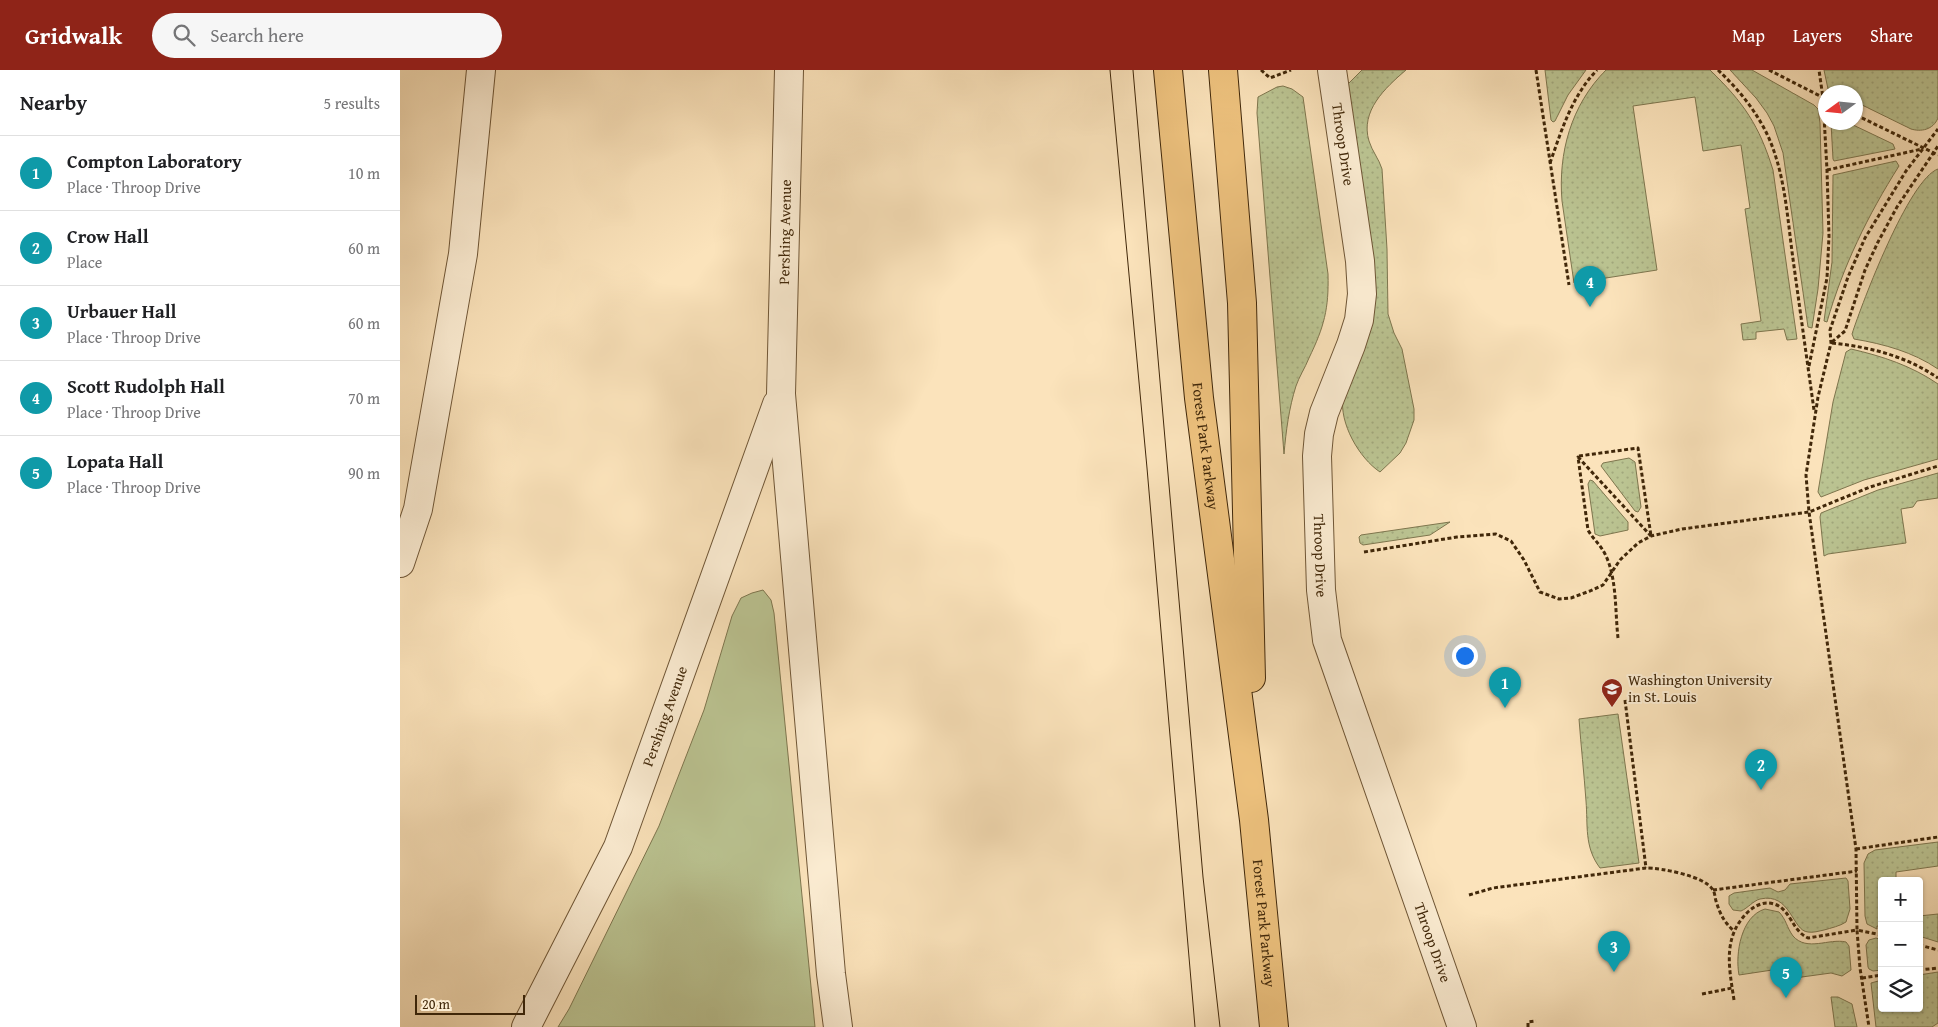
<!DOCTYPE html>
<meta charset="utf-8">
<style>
:root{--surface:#fff;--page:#f6f6f6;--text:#202124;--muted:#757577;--line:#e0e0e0;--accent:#8f2418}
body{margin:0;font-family:"Gentium Book Plus",serif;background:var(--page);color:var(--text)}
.controls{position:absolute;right:15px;bottom:15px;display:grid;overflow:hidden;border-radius:5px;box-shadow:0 1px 4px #0004}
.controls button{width:45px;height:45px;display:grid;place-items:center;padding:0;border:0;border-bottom:1px solid var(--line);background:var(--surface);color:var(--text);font:25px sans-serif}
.compass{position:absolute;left:1418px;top:15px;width:45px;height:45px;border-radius:50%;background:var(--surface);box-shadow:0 1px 4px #0004;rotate:255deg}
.scale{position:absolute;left:15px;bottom:12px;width:110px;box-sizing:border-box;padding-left:5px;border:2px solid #402709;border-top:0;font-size:14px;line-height:18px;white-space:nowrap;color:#402709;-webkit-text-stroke:4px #fcedd3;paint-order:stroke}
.you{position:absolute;left:1064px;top:585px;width:18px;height:18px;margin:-12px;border:4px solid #fff;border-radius:50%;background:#1a73e8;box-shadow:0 0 0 8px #1a73e833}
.badge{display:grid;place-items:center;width:32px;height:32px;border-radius:50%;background:var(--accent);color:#fff;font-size:16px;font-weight:700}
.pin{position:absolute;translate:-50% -41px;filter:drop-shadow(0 1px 2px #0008)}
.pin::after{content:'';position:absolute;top:26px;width:18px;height:15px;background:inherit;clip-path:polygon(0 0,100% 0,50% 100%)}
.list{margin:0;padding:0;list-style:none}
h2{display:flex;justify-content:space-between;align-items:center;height:65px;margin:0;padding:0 20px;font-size:21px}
h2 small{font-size:16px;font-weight:400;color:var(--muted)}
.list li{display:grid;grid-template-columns:32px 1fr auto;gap:15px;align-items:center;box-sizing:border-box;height:75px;padding:0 20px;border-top:1px solid var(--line)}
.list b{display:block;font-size:19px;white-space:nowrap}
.list p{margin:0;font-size:16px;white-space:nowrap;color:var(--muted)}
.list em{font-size:16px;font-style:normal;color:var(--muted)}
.icon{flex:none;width:28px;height:28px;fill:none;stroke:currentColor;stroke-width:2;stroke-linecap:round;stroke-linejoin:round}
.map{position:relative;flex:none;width:1538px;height:957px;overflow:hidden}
header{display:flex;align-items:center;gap:30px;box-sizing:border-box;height:70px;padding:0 25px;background:var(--accent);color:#fff}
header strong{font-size:24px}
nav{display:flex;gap:28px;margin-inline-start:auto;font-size:18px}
.search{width:350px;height:45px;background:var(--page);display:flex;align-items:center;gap:12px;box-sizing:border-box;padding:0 18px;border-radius:28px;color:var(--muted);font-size:19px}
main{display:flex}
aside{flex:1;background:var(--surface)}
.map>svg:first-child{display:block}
.grass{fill:url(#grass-dots);stroke:#7e764e}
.park{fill:#bbc492;stroke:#7e764e}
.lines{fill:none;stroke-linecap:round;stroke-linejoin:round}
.minor-casing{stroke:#6f5636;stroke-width:30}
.major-casing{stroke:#402709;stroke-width:30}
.path{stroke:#402709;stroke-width:3;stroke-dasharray:4 2.5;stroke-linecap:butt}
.minor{stroke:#fcedd3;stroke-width:28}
.major{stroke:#eec27e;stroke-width:28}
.tram{stroke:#402709;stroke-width:1}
.labels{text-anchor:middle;stroke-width:4;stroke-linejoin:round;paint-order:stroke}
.street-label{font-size:15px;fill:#402709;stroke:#fcedd3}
.poi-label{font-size:15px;fill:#402709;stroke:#fcedd3;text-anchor:start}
</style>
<header>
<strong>Gridwalk</strong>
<div class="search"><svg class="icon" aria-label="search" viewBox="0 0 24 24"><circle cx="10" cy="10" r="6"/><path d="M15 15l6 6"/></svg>Search here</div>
<nav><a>Map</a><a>Layers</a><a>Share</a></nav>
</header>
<main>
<aside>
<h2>Nearby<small>5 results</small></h2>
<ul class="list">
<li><span class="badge" style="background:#0f9aa8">1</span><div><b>Compton Laboratory</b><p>Place · Throop Drive</p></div><em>10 m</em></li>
<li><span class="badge" style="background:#0f9aa8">2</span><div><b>Crow Hall</b><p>Place</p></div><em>60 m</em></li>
<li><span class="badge" style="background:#0f9aa8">3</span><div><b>Urbauer Hall</b><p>Place · Throop Drive</p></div><em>60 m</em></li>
<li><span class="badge" style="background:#0f9aa8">4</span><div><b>Scott Rudolph Hall</b><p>Place · Throop Drive</p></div><em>70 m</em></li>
<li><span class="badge" style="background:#0f9aa8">5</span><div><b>Lopata Hall</b><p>Place · Throop Drive</p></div><em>90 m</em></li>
</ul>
</aside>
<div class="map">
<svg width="1538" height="957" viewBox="0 0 1538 957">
<defs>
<pattern id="grass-dots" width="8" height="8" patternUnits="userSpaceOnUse" patternTransform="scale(1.25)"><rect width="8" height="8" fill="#bbc492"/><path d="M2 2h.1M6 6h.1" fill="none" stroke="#a2a87d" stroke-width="1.8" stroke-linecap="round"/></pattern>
</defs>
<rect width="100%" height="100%" fill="#fbe3bb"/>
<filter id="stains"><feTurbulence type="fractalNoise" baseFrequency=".004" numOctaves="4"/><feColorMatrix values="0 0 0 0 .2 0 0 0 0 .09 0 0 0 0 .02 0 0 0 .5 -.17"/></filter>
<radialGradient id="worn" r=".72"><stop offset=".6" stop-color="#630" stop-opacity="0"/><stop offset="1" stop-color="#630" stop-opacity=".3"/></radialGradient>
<g class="grass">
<path d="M962,0H1006C985,18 960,41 969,71C972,81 979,89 982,99L987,179L988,244L994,263L1002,279L1014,339V350L1006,373L1000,383L980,402C959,388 939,353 943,327C944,314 953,299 957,286L944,14L949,13Z"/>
<path d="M1145,0H1186L1168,25L1155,51L1153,52L1151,50Z"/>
<path d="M1206,0H1310C1344,33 1359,55 1373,100L1397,269L1387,270L1384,259L1356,262V269L1343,270L1341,254L1361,251L1345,139L1350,138L1341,75L1303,81L1295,27L1233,36L1257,200L1174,213L1162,131C1158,83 1171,35 1206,0Z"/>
<path d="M1330,0H1352L1414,35L1418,39L1420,53L1423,163L1418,219L1412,258L1408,257L1383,83L1374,56L1367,43L1356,28Z"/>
<path d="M1424,0H1538C1538,10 1538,41 1538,48C1533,60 1521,62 1511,59L1456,32V22H1436L1428,19Z"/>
<path d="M883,16L892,19L903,27L928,204C929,239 924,257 909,288C905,298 899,307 896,316C889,338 886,361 884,384L857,43L858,27L877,17Z"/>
<path d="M1431,53H1449L1493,74L1495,79L1434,91L1433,89Z"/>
<path d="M1496,91L1499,96C1468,145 1443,196 1427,252L1424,251L1432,192L1433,105Z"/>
<path d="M1538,99V299C1513,282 1484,274 1454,269L1452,264C1462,233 1509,109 1538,99Z"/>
<path d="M1451,279C1482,286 1512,296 1538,314V389L1464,410L1421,427L1418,422L1433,332L1446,282Z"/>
<path d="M1229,388L1235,392L1241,437L1238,442L1235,441L1201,396L1203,393Z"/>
<path d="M1538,403V428L1517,431L1513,437L1501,439L1506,473L1428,484L1424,486L1420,447L1421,443L1478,420Z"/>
<path d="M1190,410L1193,411L1228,452V460L1200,466L1195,464L1188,414Z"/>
<path d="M1050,452L1030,465L963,475L960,473L959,467L961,465Z"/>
<path d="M1218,644L1239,793L1200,798C1184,777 1188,755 1186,731C1184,703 1181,676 1179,649Z"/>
<path d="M1538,772V796L1496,802V811H1482V857L1477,856V859L1467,854L1465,846L1464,793L1468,784L1475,780Z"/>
<path d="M1446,808L1448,811L1450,839L1446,852C1440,856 1431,858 1424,860C1419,861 1413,863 1408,862C1392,861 1391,822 1360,829C1353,831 1348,838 1341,841L1333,840L1329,834V826L1334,823L1370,818L1378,822L1385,820L1390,814Z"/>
<path d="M1365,839L1379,842C1386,849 1387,858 1393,866C1407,882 1429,868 1446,872L1449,876L1451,900L1442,906L1431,903L1380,910L1379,899L1339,905C1335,884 1341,846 1365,839Z"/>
<path d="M1538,844V872L1519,866V846Z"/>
<path d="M1476,868L1482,870V900L1473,901L1469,899L1468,897L1466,875L1469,870Z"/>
<path d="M1538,902V953L1532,957H1476L1471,913L1482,910V938H1519V905Z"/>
<path d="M1431,927H1438L1452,934L1457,957H1435Z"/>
</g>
<path class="park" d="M363,520L371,530L374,543L415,957H158L169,939L259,756L304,640L332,546L341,528L352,523Z"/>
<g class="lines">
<g class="minor-casing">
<g id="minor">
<path d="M389,0L381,324L431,904L438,957"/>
<path id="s1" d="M932,0L960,191L962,224L959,250L951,275L924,343L919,364L917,386L921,520L927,570L1062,957"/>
<path d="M0,493L18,439L63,184L81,0"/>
<path id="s2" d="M126,957L218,777L377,334"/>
</g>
</g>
<g class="major-casing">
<g id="major">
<path id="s3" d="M768,0L799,328L854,750L874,957"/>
<path d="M823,0L842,233L851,608"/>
</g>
</g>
<g class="path">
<path d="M861,0L870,8L891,0"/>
<path d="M1136,0L1169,215"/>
<path d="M1318,0C1337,18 1353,37 1365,60C1385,99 1387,146 1393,189C1400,240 1407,290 1414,340"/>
<path d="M1369,0L1426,29"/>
<path d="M1456,45L1538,85"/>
<path d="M1150,93C1162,59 1172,26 1197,0"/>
<path d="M1427,100L1522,79"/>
<path d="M1432,272L1445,261L1465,200L1478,172L1497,137L1538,76"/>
<path d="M1432,273C1470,277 1506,286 1538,308"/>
<path d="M1409,296L1427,208L1429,166L1427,100L1423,28L1419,0"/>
<path d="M1179,386L1238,378L1251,466"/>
<path d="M964,482L1057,467L1096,464L1111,471L1124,490L1140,522L1159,529L1171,528L1190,521L1203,515L1220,490L1238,473L1251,466L1282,459L1409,442L1470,417L1538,396"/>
<path d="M1218,568C1215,541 1217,510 1206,486C1201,475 1193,469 1188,460L1178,387L1251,466"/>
<path d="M1225,630L1246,798"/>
<path d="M1456,779L1538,767"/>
<path d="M1313,820L1457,801"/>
<path d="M1069,825L1093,818L1246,798C1261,798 1305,806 1313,820C1315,823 1315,828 1316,831C1320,844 1324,852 1334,861"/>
<path d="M1482,865L1457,860L1456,779L1409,442L1406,405L1418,327L1431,273L1430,260L1448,207L1465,168L1506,101L1538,59"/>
<path d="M1519,875L1538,880"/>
<path d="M1519,900L1538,898"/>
<path d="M1462,908L1482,905"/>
<path d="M1302,924L1332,918"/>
<path d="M1334,930C1329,897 1322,866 1349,841C1356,835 1365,831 1374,834C1391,839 1391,860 1408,868L1457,860L1460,898L1469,957"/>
<path d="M1128,957V952L1136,951"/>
</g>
<use href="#minor" class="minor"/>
<use href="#major" class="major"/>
<g class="tram">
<path d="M710,0L747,398L795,957"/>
<path d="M733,0L803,807L820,957"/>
</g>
</g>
<defs>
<g id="university-pin" transform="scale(1.125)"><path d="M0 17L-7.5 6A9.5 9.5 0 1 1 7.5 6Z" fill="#8f2418" stroke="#fcedd3"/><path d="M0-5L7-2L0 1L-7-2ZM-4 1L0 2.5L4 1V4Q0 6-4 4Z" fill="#fff"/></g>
</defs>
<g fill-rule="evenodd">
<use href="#university-pin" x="1212" y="619"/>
</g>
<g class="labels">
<g class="street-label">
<text dy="5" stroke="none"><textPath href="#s1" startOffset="75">Throop Drive</textPath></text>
<text transform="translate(385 162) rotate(-89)" y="5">Pershing Avenue</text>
<text dy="5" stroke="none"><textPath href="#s3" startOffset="378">Forest Park Parkway</textPath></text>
<text dy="5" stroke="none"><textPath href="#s1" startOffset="495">Throop Drive</textPath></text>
<text dy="5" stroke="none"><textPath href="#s2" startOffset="341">Pershing Avenue</textPath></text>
<text dy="5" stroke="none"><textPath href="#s3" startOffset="859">Forest Park Parkway</textPath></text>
<text dy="5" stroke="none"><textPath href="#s1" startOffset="900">Throop Drive</textPath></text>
</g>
<g class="poi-label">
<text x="1228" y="615">Washington University<tspan x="1228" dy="17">in St. Louis</tspan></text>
</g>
</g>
<rect width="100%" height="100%" filter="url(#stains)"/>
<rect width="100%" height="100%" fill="url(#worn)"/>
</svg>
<div class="controls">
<button>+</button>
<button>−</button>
<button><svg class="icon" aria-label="layers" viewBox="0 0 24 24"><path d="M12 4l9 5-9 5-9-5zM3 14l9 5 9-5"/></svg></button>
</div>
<svg class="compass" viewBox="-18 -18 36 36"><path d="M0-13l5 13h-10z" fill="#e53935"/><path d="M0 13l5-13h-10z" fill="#757577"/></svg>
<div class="scale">20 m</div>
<div class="you"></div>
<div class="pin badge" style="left:1105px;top:638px;background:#0f9aa8">1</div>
<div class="pin badge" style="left:1361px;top:720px;background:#0f9aa8">2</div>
<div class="pin badge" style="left:1214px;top:902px;background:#0f9aa8">3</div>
<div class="pin badge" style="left:1190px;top:237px;background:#0f9aa8">4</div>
<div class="pin badge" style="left:1386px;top:928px;background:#0f9aa8">5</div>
</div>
</main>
